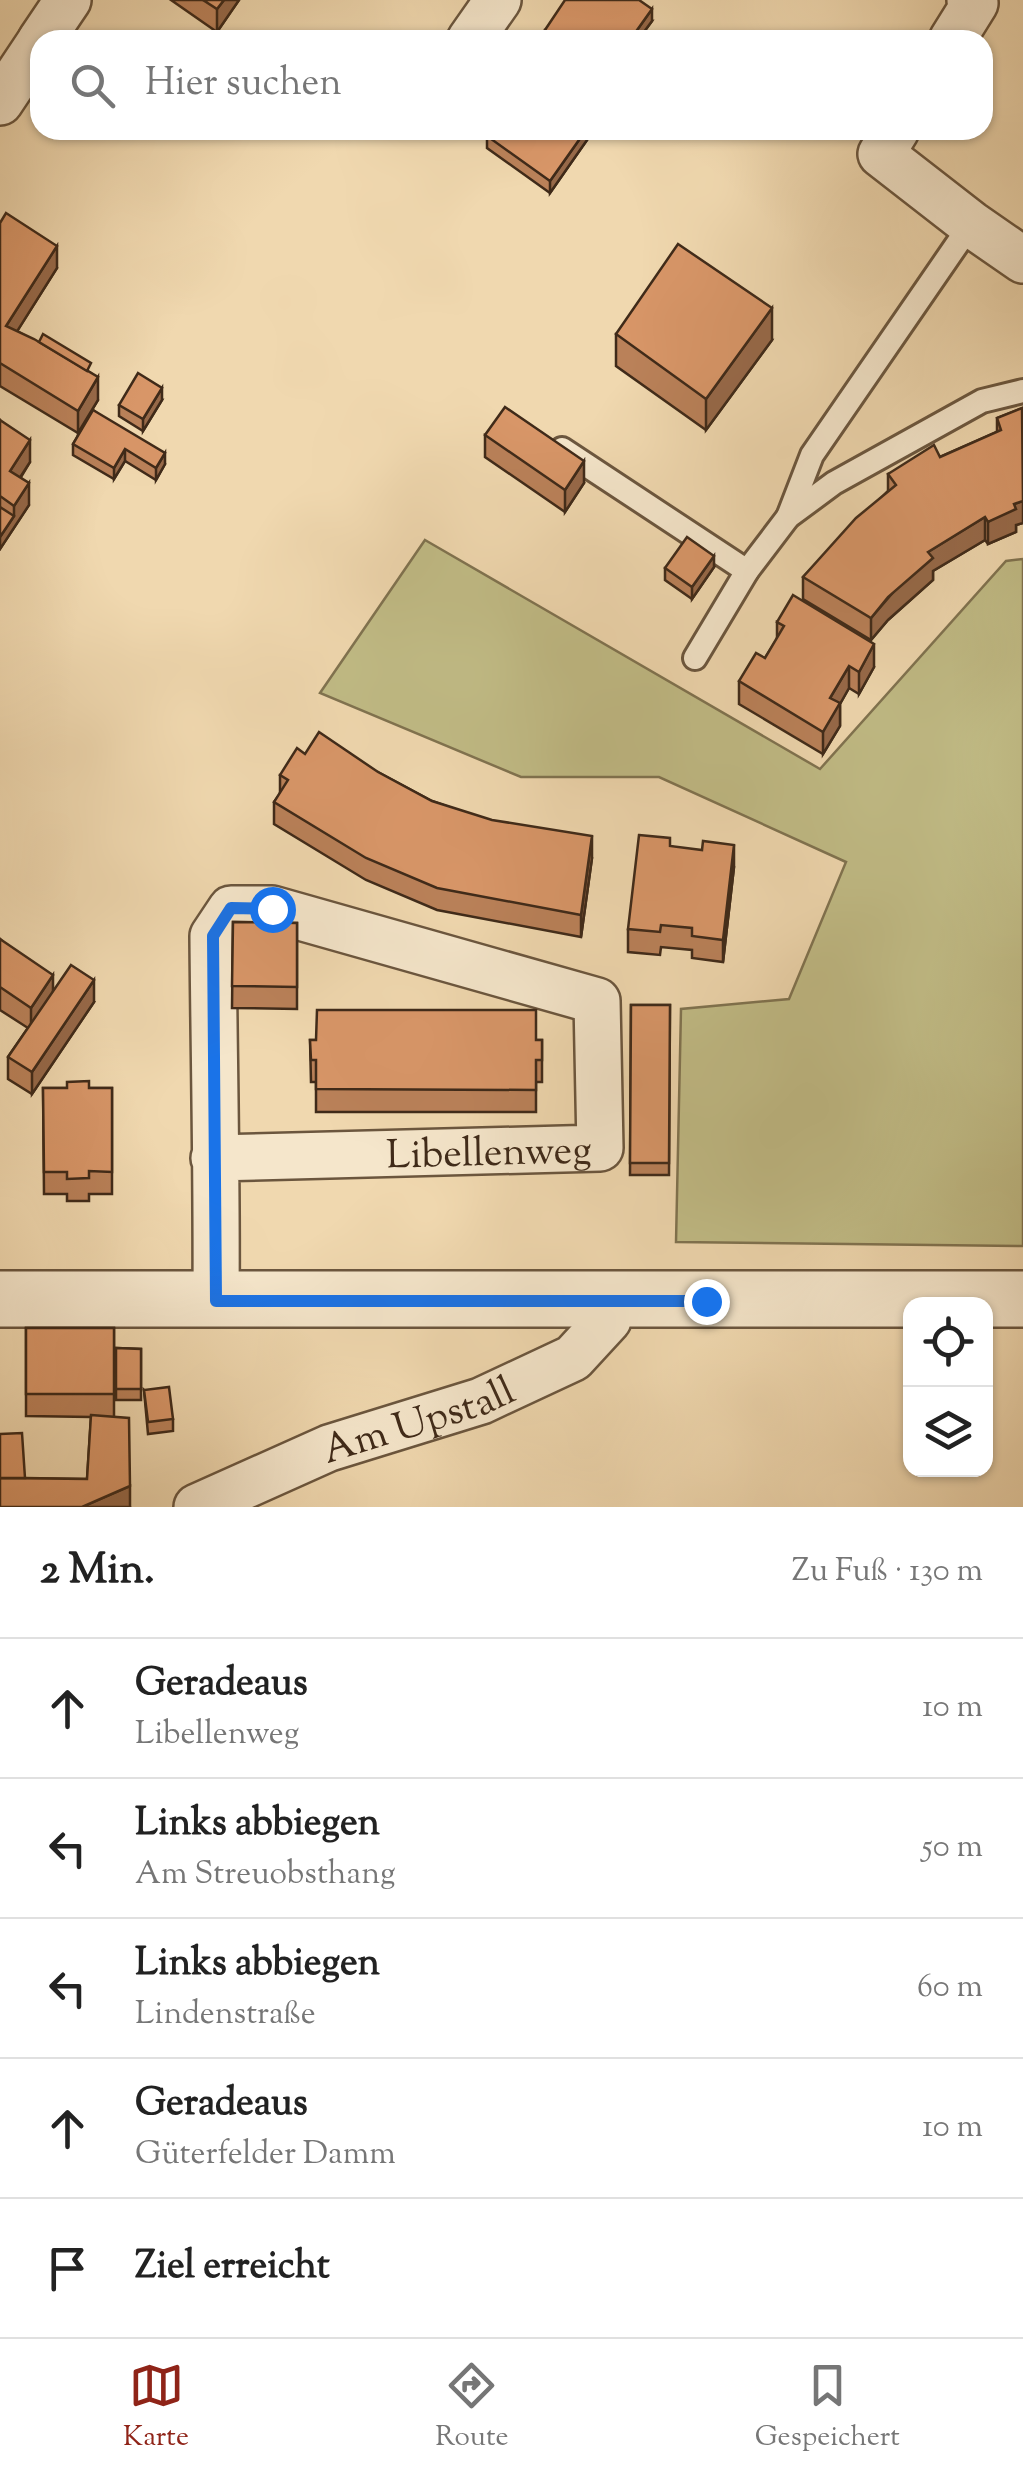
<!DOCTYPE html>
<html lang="de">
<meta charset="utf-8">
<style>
:root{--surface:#fff;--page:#f2f2f2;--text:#222;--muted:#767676;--line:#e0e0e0;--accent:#8f2418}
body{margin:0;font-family:"Sorts Mill Goudy",serif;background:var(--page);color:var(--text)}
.controls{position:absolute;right:30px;bottom:30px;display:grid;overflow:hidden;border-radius:20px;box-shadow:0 2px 8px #0004}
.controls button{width:90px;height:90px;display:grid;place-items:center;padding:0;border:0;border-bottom:2px solid var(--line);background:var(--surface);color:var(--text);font:50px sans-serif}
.stop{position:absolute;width:30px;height:30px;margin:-22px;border:8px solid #1a73e8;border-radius:50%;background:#fff}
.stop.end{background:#1a73e8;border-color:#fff;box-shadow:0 2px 10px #0008}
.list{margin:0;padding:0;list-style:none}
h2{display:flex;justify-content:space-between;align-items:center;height:130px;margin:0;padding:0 40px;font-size:42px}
h2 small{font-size:32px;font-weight:400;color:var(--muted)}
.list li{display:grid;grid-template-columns:65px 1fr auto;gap:30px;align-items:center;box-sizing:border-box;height:140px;padding:0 40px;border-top:2px solid var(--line)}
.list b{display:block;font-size:38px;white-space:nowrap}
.list p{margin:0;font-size:32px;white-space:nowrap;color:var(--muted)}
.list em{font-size:32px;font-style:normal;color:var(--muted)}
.icon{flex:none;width:55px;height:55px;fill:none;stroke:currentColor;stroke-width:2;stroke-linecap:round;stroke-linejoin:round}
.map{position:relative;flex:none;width:1023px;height:1507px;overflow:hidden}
.search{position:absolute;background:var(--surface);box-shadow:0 2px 8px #0004;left:30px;right:30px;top:30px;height:110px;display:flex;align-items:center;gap:25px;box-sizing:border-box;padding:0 35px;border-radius:30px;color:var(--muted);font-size:38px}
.sheet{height:830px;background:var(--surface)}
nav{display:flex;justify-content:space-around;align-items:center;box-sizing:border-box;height:140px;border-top:2px solid var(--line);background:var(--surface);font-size:28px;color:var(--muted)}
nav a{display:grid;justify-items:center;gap:5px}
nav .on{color:var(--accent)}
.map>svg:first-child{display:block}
.green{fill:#c1bc86;stroke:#807350;stroke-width:2.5}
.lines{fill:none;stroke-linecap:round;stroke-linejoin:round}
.service-casing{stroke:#6b563e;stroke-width:28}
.minor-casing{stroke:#6b563e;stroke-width:50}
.tertiary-casing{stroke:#6b563e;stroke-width:60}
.service{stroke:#f5e6cb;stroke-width:22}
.minor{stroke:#f5e6cb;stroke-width:45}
.tertiary{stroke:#f5e6cb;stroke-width:55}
.wall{fill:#ba8159;stroke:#3f2a19;stroke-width:2.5}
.shaded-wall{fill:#976949;stroke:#3f2a19;stroke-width:2.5}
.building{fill:#d89668;stroke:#3f2a19;stroke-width:2.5}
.route{stroke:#1a73e8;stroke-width:12}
.labels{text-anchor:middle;stroke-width:8;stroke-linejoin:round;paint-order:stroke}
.street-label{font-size:40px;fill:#3f2a19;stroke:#f5e6cb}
</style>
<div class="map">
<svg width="1023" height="1507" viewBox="0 0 1023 1507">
<rect width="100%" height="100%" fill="#f0d8af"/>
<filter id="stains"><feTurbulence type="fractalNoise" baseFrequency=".002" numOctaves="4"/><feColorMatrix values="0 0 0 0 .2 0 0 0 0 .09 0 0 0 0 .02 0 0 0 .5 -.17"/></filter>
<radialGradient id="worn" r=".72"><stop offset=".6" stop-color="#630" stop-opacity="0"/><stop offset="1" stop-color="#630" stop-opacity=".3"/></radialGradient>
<path class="green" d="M425,540L820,769L1006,561L1023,559V1246L676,1242L681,1009L789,999L846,862L659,777H521L320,693Z"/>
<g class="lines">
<g class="service-casing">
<g id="service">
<path d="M562,449L747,571"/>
<path d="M788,517L812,455L971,224"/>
<path d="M695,658L747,571L788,517L834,483L982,401L1023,391"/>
</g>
</g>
<g class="minor-casing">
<g id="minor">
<path d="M41,40L68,0"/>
<path d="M470,40L498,0"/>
<path d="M952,40L975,3L970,0"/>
<path d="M0,102L40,42"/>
<path d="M896,130L881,154L971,224L1023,260"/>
<path id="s1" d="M214,1158L600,1148L597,1001L272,909H231L213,936C214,1058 217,1179 216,1301"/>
<path id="s2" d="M197,1507L329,1448L481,1401L573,1358L608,1320L609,1301"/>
</g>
</g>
<g class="tertiary-casing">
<path id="tertiary" d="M0,1299H1023"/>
</g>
<use href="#service" class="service"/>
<use href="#minor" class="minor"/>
<use href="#tertiary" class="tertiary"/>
</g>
<g class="wall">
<path d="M171,0H239L217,32Z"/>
<path d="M652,21L638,40H545V30Z"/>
<path d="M491,130H594L550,193L487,148V136Z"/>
<path d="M0,223L57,268L17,331L91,373L98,400L78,433L0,386Z"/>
<path d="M616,334L772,340L706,430L616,366Z"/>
<path d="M162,400L143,431L119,416V405Z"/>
<path d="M1023,408V523L1016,525V532L988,544L985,540L933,571V580L888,620L871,640L803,599V577L888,491V474L940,457L997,432V418Z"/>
<path d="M93,410L165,464L156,480L125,461L114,479L73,455V444Z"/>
<path d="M0,420L30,462L21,477L29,505L0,549Z"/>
<path d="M485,435L584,483L565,512L485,457Z"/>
<path d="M714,567L692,599L665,580V568Z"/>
<path d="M777,622L874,667L859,694L849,688L840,704V726L823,754L739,704V681L765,658L777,639Z"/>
<path d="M378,772L432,801L592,858L581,937L437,910L366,880L274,824V802L280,794V775Z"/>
<path d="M670,846L734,867L723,962L692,958V950L661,947L660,955L628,952V929Z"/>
<path d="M233,922L297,923V1009L232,1008Z"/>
<path d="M0,939L53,991L94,1002L32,1094L8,1079V1057L28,1028L0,1010Z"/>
<path d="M631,1005H670L669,1175H630Z"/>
<path d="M310,1040H542V1082H536V1112H316V1082H311Z"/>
<path d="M43,1088H112V1194H89V1201H67V1194H44Z"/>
<path d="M26,1328H114V1417L130,1507L25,1478L87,1479L91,1417L26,1416Z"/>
<path d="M116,1348L141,1349V1400H116Z"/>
<path d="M144,1390L173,1419V1431L148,1434Z"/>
</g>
<g class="shaded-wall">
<path d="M224,0H239L217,32V9Z"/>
<path d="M652,9V21L638,40H630Z"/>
<path d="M586,130H594L550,193V181Z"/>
<path d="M57,246V268L6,349V326Z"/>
<path d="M772,308V340L706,430V399Z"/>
<path d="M98,377V400L78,433V411Z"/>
<path d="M162,388V400L143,431V419Z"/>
<path d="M30,440V462L10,493V471Z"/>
<path d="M125,449V461L114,479V468Z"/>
<path d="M165,453V464L156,480V468Z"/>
<path d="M584,461V483L565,512V490Z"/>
<path d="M29,483V505L0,549V537L14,516V506Z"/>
<path d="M1023,501V523L1016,525V532L988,544V522L1014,504Z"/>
<path d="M985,517V540L933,571V580L888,620L871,640V618L928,552Z"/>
<path d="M714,556V567L692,599V587Z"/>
<path d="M874,644V667L859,694V672Z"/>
<path d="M849,666V688L840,704V726L823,754V732L830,698Z"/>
<path d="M592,836V858L581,937V915Z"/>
<path d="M734,845V867L723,962V940Z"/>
<path d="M53,975V998L31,1031V1008Z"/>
<path d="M94,980V1002L32,1094V1072Z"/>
<path d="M130,1486V1507H82Z"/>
</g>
<g class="building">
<path d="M203,0H224L217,9Z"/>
<path d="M565,0H639L652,9L630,40H560L545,30Z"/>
<path d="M491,130H586L550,181L487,136Z"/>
<path d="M6,213L57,246L6,326L34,339L98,377L78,411L0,363V223Z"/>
<path d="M678,244L772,308L706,399L616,334Z"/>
<path d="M43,334L91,363L87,371L39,342Z"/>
<path d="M138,373L162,388L143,419L119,405Z"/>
<path d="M505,407L584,461L565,490L485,435Z"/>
<path d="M1022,408L1023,501L1014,504L1016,509L988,522L985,517L928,552L933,558L888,597L871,618L803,577L856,518L896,485L888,474L934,445L940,457L1001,430L997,418Z"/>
<path d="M93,410L165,453L156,468L125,449L114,468L73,444Z"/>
<path d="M0,420L30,440L10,471L29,483L14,506L0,496Z"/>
<path d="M0,507L14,516L0,537Z"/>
<path d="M687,537L714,556L692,587L665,568Z"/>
<path d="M793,595L874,644L859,672L849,666L830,698L840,703L823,732L739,681L756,653L765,658L784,626L777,622Z"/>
<path d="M319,732L378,772L432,801L492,820L592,836L581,915L437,888L366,858L274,802L288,780L280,775L297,748L305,754Z"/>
<path d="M639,835L670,838V846L702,850L703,841L734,845L723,940L692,936V928L661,925L660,932L628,929Z"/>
<path d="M233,922L297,923V987L232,986Z"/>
<path d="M0,939L53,975L31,1008L0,987Z"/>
<path d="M71,965L94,980L32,1072L8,1057Z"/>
<path d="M631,1005H670L669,1163H630Z"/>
<path d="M317,1010H536V1040H542V1060H536V1090L316,1089V1060H311L310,1040H316Z"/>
<path d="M89,1081V1088H112V1172L89,1171V1178L67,1179V1172H44L43,1088H67V1082Z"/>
<rect x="26" y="1328" width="88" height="66"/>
<path d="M116,1348L141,1349V1389H116Z"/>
<path d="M169,1387L173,1419L148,1422L144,1390Z"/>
<path d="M91,1415L129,1418L130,1486L82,1507H0V1478L87,1479Z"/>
<path d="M22,1433L25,1478H0V1434Z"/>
</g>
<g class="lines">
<path class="route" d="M272,909L231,908L213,936L216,1301H706"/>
</g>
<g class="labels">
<g class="street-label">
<text dy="14" stroke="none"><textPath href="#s1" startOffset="275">Libellenweg</textPath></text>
<text dy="14" stroke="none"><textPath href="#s2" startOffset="238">Am Upstall</textPath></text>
</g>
</g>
<rect width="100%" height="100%" filter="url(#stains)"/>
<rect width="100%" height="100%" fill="url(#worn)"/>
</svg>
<div class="controls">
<button><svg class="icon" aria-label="locate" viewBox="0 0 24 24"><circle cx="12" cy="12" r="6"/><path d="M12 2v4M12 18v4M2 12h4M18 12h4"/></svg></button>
<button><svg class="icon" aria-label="layers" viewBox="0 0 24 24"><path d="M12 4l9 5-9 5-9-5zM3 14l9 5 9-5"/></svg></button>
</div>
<div class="stop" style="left:272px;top:909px"></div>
<div class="stop end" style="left:706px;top:1301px"></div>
<div class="search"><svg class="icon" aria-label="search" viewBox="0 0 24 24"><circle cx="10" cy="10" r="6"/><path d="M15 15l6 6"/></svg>Hier suchen</div>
</div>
<section class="sheet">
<h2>2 Min.<small>Zu Fuß · 130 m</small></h2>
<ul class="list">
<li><svg class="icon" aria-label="ahead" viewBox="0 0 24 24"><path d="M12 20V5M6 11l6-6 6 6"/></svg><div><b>Geradeaus</b><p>Libellenweg</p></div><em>10 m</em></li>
<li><svg class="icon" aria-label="left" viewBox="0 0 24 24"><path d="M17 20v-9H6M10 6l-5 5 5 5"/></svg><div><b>Links abbiegen</b><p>Am Streuobsthang</p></div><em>50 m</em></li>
<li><svg class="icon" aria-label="left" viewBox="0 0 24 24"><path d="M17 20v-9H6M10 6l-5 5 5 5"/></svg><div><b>Links abbiegen</b><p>Lindenstraße</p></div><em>60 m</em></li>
<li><svg class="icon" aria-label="ahead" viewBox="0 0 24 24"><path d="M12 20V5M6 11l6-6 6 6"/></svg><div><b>Geradeaus</b><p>Güterfelder Damm</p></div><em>10 m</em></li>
<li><svg class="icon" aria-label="arrive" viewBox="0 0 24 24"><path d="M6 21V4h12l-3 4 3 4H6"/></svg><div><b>Ziel erreicht</b></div></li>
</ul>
</section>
<nav>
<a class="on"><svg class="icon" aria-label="map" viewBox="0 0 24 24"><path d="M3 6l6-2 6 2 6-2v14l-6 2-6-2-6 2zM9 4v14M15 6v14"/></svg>Karte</a>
<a><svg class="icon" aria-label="directions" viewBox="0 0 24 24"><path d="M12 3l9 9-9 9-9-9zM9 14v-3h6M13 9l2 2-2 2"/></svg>Route</a>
<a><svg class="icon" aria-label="saved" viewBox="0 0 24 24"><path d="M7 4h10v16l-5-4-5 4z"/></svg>Gespeichert</a>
</nav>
